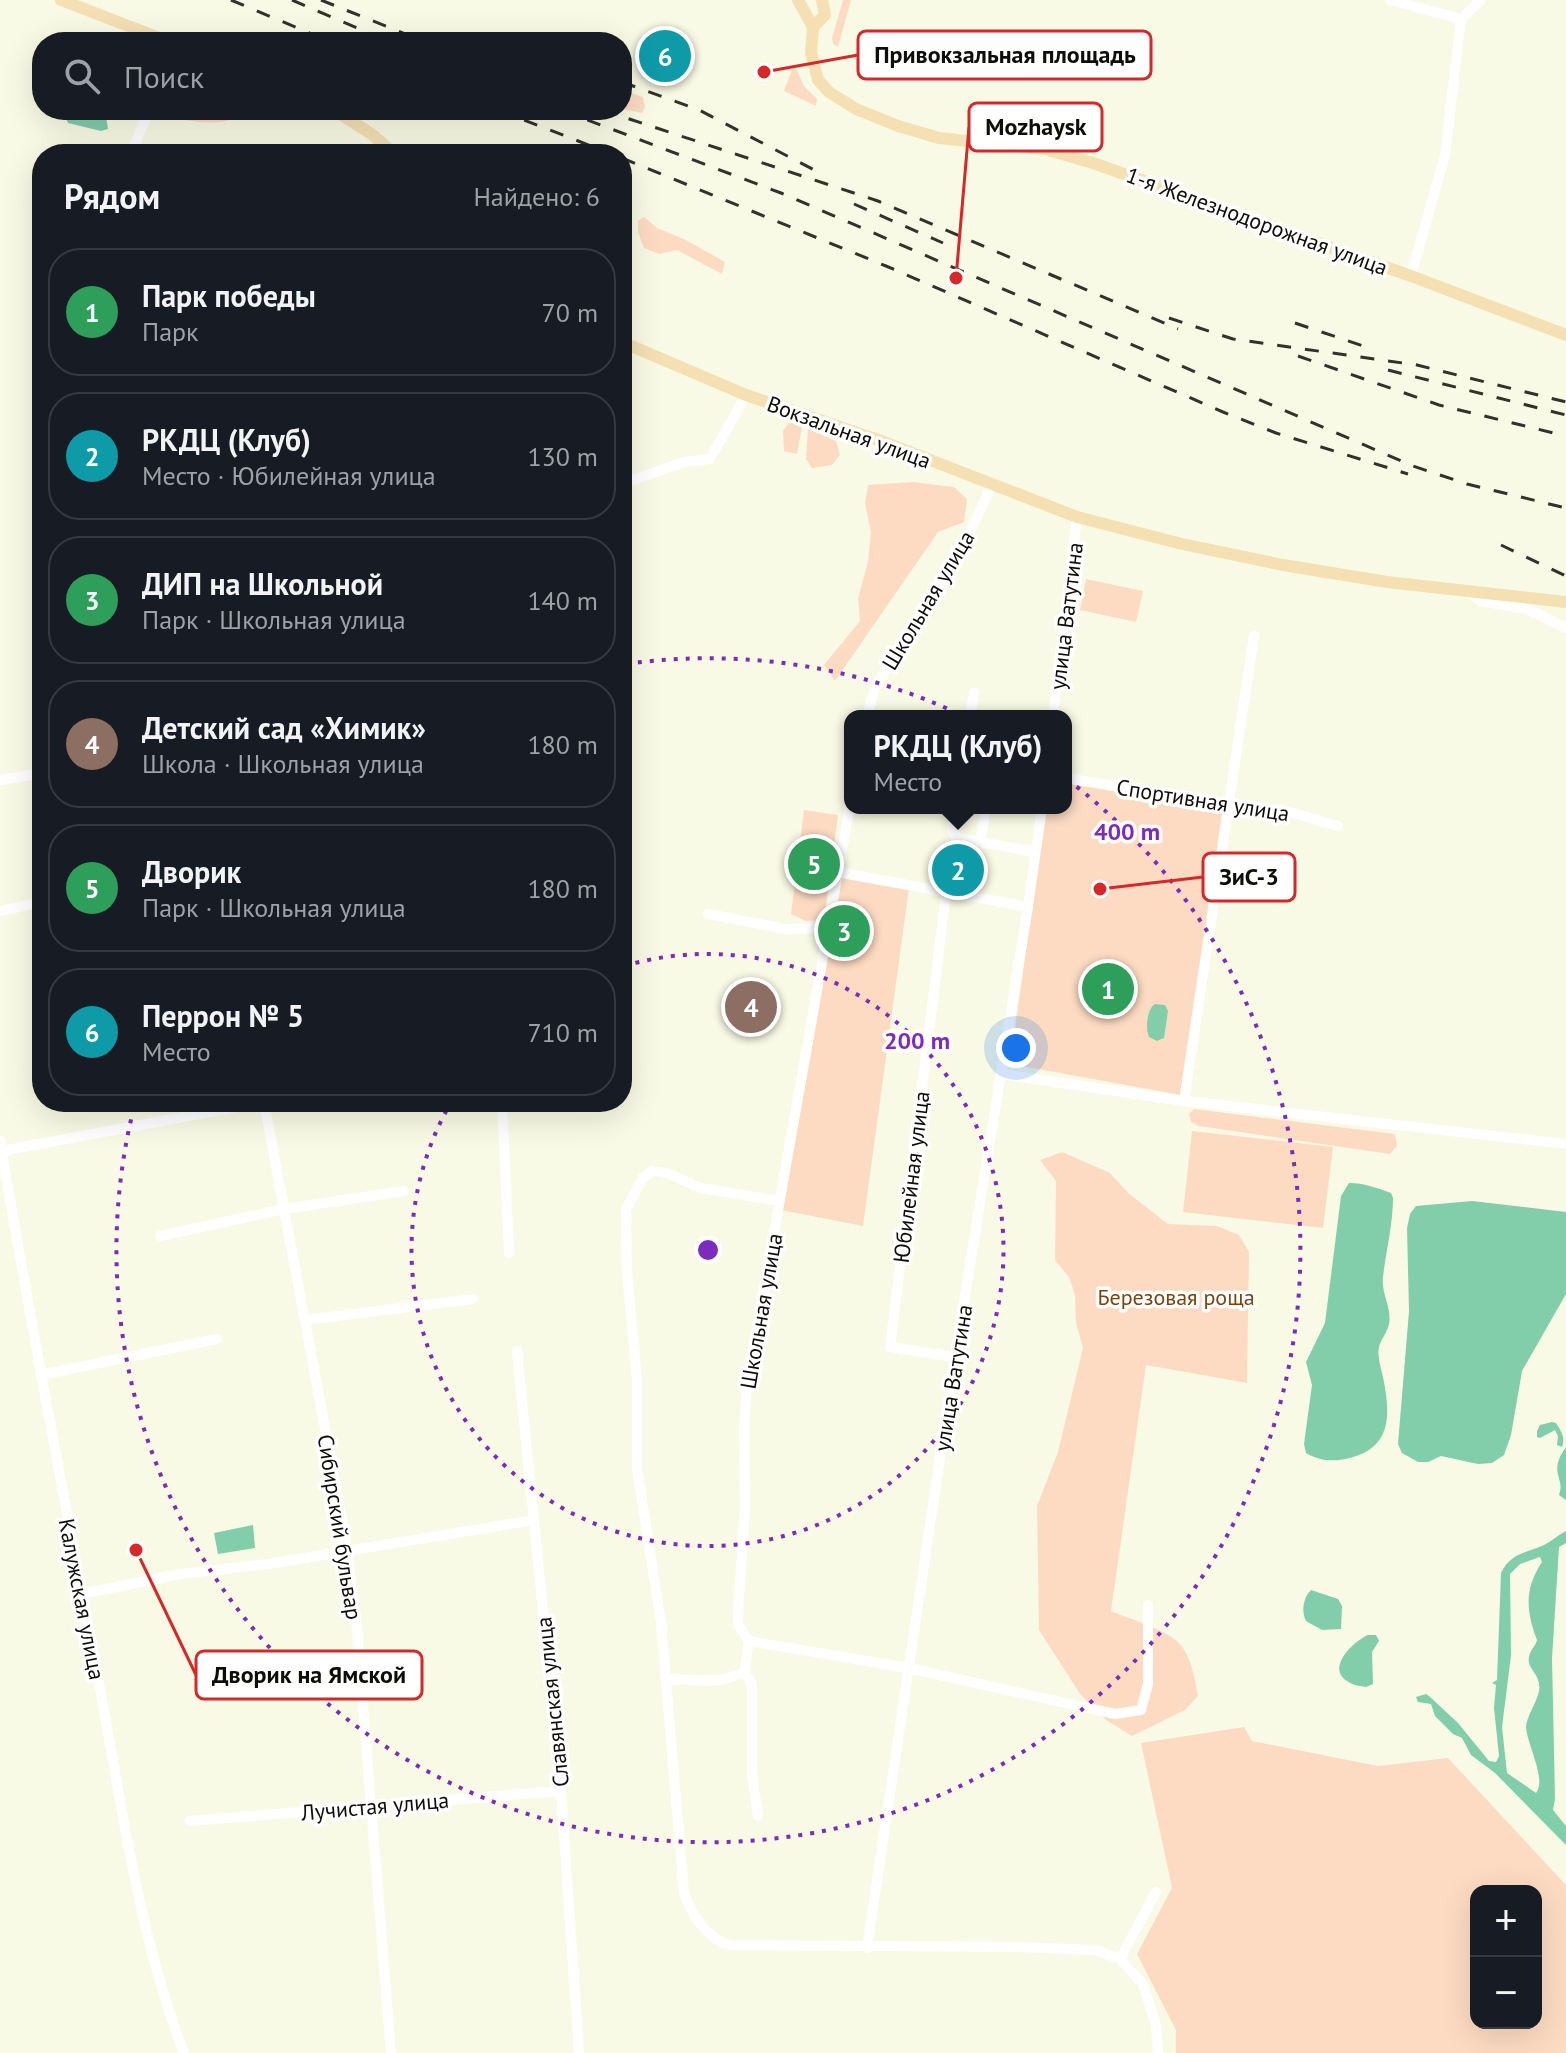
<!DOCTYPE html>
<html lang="ru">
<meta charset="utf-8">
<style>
:root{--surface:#171b24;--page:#242831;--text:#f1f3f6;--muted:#9ea1a6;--line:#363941;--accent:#8eb5cd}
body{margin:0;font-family:"PT Sans",sans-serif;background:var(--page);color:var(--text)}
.controls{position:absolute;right:24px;bottom:24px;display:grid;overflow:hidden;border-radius:16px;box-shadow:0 8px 32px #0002}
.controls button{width:72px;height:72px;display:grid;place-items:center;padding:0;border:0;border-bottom:2px solid var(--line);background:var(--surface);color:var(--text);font:40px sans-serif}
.you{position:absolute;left:1016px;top:1048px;width:28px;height:28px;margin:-20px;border:6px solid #fff;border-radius:50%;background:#1a73e8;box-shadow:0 0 0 12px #1a73e833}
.badge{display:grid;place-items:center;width:52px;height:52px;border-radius:50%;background:var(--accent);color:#fff;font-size:26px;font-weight:700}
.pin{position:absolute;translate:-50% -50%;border:4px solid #fff;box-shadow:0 2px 8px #0006}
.popup{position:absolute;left:844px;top:710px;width:228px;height:104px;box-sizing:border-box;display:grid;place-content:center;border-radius:16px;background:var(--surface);filter:drop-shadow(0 2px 6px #0005);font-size:26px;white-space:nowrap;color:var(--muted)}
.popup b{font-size:30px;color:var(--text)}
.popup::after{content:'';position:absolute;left:50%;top:100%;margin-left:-16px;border:16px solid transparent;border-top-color:var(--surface)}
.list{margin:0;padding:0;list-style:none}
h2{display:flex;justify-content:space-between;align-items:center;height:104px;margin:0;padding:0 32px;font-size:34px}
h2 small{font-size:26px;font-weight:400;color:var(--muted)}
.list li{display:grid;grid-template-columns:52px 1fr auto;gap:24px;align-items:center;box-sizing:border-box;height:128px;margin:0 16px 16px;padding:0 16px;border:2px solid var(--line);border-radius:32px}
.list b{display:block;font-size:30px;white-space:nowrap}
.list p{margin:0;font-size:26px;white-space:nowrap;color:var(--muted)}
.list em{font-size:26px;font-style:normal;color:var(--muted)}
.icon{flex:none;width:44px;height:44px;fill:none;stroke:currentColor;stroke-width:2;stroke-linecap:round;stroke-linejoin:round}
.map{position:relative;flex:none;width:1566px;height:2053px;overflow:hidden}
.search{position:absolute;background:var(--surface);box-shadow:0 8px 32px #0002;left:32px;top:32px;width:600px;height:88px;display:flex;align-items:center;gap:20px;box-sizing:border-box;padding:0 28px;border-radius:32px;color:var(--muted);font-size:30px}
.panel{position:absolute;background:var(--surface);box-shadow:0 8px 32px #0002;left:32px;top:144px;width:600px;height:968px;border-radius:32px}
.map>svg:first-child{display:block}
.green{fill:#fddbc2;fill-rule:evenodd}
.water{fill:#82ceaa;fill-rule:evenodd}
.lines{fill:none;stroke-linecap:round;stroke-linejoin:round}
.minor{stroke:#fff;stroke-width:10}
.major{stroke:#f5e0b3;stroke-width:12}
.rail{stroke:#313229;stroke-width:3;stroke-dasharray:14 14;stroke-linecap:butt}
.ring{fill:none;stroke:#7b2cbf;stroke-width:4;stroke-dasharray:4 8}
.labels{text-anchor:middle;stroke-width:7;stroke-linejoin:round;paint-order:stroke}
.street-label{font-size:22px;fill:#0d0e07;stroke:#fff}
.park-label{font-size:22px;fill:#7a430e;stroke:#fff}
.centre{fill:#7b2cbf;stroke:#fff;stroke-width:4}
.ring-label{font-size:24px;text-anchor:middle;font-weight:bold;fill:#7b2cbf;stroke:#fff;stroke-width:7;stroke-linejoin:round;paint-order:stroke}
.leader{fill:none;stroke:#d62828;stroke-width:3}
.callout-dot{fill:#d62828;stroke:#fff;stroke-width:3}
.callout{fill:#fff;stroke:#d62828;stroke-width:3}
.callout-label{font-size:24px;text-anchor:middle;font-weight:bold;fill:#0d0e07}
</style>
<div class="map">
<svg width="1566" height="2053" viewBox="0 0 1566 2053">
<rect width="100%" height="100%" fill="#f9fae5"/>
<g class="green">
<path d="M843,0H851L838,47L833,44L832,38Z"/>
<path d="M671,52L681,60V80L664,77L661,73Z"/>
<path d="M794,64L804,86L817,99L816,106L784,91Z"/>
<path d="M622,90L643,97L645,107L642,113L622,109Z"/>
<path d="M172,110H247C226,129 197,122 171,117Z"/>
<path d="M644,217L657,228L684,239L725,262L722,274L677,250L659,254L644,248L638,232V221Z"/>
<path d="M789,422L802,427L797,454L784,451L783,431Z"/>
<path d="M808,429L836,441L840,455L832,465L812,468L806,459Z"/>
<path d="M913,482L954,487L967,499L964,522L938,532L835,681L824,665L860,621L858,598L868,562L871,532L865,504L868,485Z"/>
<path d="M1086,579L1143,591L1136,622L1080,610Z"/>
<path d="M1066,783L1223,810L1181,1095L1010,1064L1046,808H1066Z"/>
<path d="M804,810L838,815L824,920L806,921L791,914Z"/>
<path d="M838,873L909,888L863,1226L781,1210Z"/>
<path d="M1194,1109L1395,1134L1397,1146L1390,1154L1199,1126L1191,1122L1189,1114Z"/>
<path d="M1192,1131L1333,1147L1323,1228L1183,1212Z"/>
<path d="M1062,1152L1110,1173L1128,1193L1168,1224L1217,1226L1239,1235L1249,1252L1247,1383L1146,1365L1111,1611C1127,1618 1175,1632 1183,1648C1192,1662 1195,1679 1198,1696L1185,1710L1132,1736L1106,1720L1080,1694L1039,1630L1037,1506L1058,1452L1083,1348L1076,1323L1075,1295L1069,1277L1055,1260L1056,1181L1040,1160Z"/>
<path d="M1244,1727L1252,1741L1378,1766L1448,1758L1566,1885V2053H1176V2030L1137,1954L1172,1888L1141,1743ZM1476,1891H1536V2023H1476Z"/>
</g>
<g class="water">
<path d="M62,110H105L108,129L101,131L68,123Z"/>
<path d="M1155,1004L1165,1005L1168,1011L1164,1038L1157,1041L1149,1037C1145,1028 1147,1009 1155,1004Z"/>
<path d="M1349,1183C1363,1183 1378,1188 1391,1193L1393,1198C1393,1224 1386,1251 1383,1277C1381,1294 1392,1307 1389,1324C1387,1333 1381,1339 1379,1347C1377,1356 1381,1368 1383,1377C1390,1412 1393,1445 1353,1457C1336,1462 1321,1462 1306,1453L1304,1444L1312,1385L1306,1362L1325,1323L1341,1196Z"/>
<path d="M1472,1201L1566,1212V1294L1522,1371L1511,1435L1504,1455L1492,1463L1478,1464L1441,1456L1428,1462H1418L1402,1453L1398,1444L1409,1311L1407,1228L1410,1214L1416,1206Z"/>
<path d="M1552,1422L1556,1423C1561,1431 1566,1438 1562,1447L1557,1445L1558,1436L1555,1430L1540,1438L1537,1437V1431L1540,1425Z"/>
<path d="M1566,1447V1500L1559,1495C1566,1478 1547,1473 1566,1447Z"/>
<path d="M253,1525L255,1548L218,1554L214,1533Z"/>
<path d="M1566,1531V1543L1559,1547L1552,1658L1555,1799L1553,1810L1566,1826V1845L1495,1773L1471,1755L1462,1738L1453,1734L1435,1716L1431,1704L1418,1702L1416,1697L1426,1694L1429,1696L1458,1723L1489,1761L1496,1762L1499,1756L1494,1708L1496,1685L1492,1683L1497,1680L1501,1573C1511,1552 1527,1553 1544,1545C1552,1541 1558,1535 1566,1531ZM1540,1557L1542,1562C1524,1589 1526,1611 1537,1640C1535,1647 1530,1650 1529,1657C1526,1669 1542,1674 1539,1691C1537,1702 1526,1718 1526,1727C1527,1744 1547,1780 1536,1793L1507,1773L1502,1727L1511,1655L1510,1574L1520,1564Z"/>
<path d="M1311,1590L1338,1599L1342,1606L1341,1629L1322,1630L1306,1621C1301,1611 1303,1598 1311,1590Z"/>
<path d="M1368,1635H1376L1379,1641L1372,1652L1373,1684L1366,1687C1360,1686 1352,1685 1347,1681C1326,1667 1354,1641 1368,1635Z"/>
</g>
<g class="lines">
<g class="minor">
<path d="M1390,0L1461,19L1481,0"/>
<path d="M131,154L149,110"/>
<path d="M1411,276L1445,155L1461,19"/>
<path d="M622,484L684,462L710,459L746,395"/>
<path d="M1469,591L1480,601L1528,609L1566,628"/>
<path d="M867,716L875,688L966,540L992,485"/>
<path d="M970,716L974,693"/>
<path d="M1053,716L1077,517"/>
<path d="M1066,778L1229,805L1282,810L1338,826"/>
<path d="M0,780L42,773"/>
<path d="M955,808L952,830L957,838L1035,852"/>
<path d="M980,842L986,808"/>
<path d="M837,872L1028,907"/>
<path d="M946,894L890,1347L955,1357"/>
<path d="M0,911L42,902"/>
<path d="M708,914L786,929L827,928"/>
<path d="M1002,1074L1184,1101L1566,1144"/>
<path d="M1184,1101L1254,636"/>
<path d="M264,1102L345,1535L356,1619L391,2053"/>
<path d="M502,1102L509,1253"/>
<path d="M0,1141C31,1326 66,1510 101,1694C123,1814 140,1939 184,2053"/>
<path d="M2,1151L263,1102"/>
<path d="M779,1201L701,1188L667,1173L653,1171L643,1178L626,1209L627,1272L637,1380V1468L661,1623L684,1893C691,1914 708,1940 730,1945L1018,1947L1096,1950L1120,1959"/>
<path d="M160,1236L284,1209L404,1191"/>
<path d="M305,1320L473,1299"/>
<path d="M517,1351L561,1791L579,2053"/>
<path d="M40,1375L217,1339"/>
<path d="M81,1594L180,1574L268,1564L534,1520"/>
<path d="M749,1641L908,1668L1115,1714L1141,1710L1148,1684V1605"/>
<path d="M666,1679C697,1679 715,1686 744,1672"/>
<path d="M758,1816L752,1774V1684L744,1672L749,1641L738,1625V1613L745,1507L744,1428L747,1385L850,805"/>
<path d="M190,1821L561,1791"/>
<path d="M1156,1892L1120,1959L1143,1984L1156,2025L1158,2053"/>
<path d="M867,1948L955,1357L1027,913L1042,808"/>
</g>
<g class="major">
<path d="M61,0L170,42"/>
<path d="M798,0L813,27"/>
<path d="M813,27L811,53L818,80L829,92L856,109L898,126L939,138L1045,149L1093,163L1411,276L1566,335"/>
<path d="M813,27L825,15L822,0"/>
<path d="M334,110L373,135L394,154"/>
<path d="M622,342L746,395L884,442L1077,517L1182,544L1283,565L1387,582L1566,602"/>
</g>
<g class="rail">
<path d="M231,0L331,42"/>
<path d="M292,0L390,42"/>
<path d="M321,0L425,42"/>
<path d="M622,82L699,110L820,173"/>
<path d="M498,110L612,154"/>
<path d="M561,110L781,193L1413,466L1467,484L1566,508"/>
<path d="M602,110L878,201L1178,329"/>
<path d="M622,158L886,266L1223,412L1276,433L1408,474"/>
<path d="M854,204L943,243"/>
<path d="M1169,318L1233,339L1417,365L1566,402"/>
<path d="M1295,323L1372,349"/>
<path d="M1298,356L1439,405L1566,436"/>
<path d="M1388,370L1566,415"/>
<path d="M1501,545L1566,576"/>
</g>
</g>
<g class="ring">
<path d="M624 966A296 296 0 1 1 450 1104"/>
<path d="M626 664A592 592 0 1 1 134 1107"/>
</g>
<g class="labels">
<g class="street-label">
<text transform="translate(1257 221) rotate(20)" y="8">1-я Железнодорожная улица</text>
<text transform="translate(849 432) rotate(20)" y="8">Вокзальная улица</text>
<text transform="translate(928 600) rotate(-59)" y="8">Школьная улица</text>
<text transform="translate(1066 616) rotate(-83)" y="8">улица Ватутина</text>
<text transform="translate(1203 800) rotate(9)" y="8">Спортивная улица</text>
<text transform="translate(911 1177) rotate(-83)" y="8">Юбилейная улица</text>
<text transform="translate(761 1311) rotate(-80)" y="8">Школьная улица</text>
<text transform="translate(953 1378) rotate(-81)" y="8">улица Ватутина</text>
<text transform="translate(340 1527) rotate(81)" y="8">Сибирский бульвар</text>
<text transform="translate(82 1599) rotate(79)" y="8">Калужская улица</text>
<text transform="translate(552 1702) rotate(-96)" y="8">Славянская улица</text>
<text transform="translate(375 1806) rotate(-5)" y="8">Лучистая улица</text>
</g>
<g class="park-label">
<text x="1176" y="1305">Березовая роща</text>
</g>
</g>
<circle cx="708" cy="1250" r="12" class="centre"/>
<g class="ring-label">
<text x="1127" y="840">400 m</text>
<text x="917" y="1049">200 m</text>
</g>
<path class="leader" d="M764 72L858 55M956 278L969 127M1100 889L1203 877M136 1550L196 1675"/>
<g class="callout-dot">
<circle cx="764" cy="72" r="8"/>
<circle cx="956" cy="278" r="8"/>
<circle cx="1100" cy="889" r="8"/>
<circle cx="136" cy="1550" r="8"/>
</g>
<g class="callout">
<rect x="858" y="31" width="293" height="48" rx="8"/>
<rect x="969" y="103" width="133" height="48" rx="8"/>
<rect x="1203" y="853" width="92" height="48" rx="8"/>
<rect x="196" y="1651" width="226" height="48" rx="8"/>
</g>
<g class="callout-label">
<text x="1005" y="63">Привокзальная площадь</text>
<text x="1036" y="135">Mozhaysk</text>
<text x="1249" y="885">ЗиС-3</text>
<text x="309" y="1683">Дворик на Ямской</text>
</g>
</svg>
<div class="controls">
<button>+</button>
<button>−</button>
</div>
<div class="you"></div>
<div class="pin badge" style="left:1108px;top:989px;background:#2e9e5b">1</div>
<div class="pin badge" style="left:958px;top:870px;background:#0f9aa8">2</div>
<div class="popup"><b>РКДЦ (Клуб)</b>Место</div>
<div class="pin badge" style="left:844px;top:931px;background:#2e9e5b">3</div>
<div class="pin badge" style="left:751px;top:1007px;background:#8d6e63">4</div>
<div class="pin badge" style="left:814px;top:864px;background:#2e9e5b">5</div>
<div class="pin badge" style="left:665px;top:56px;background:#0f9aa8">6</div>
<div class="search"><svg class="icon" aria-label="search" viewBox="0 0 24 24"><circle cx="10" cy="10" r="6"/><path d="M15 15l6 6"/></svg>Поиск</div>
<section class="panel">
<h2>Рядом<small>Найдено: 6</small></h2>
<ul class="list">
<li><span class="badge" style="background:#2e9e5b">1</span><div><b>Парк победы</b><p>Парк</p></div><em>70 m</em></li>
<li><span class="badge" style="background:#0f9aa8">2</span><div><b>РКДЦ (Клуб)</b><p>Место · Юбилейная улица</p></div><em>130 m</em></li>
<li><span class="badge" style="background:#2e9e5b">3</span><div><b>ДИП на Школьной</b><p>Парк · Школьная улица</p></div><em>140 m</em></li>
<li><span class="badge" style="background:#8d6e63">4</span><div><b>Детский сад «Химик»</b><p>Школа · Школьная улица</p></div><em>180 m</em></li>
<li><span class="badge" style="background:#2e9e5b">5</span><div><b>Дворик</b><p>Парк · Школьная улица</p></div><em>180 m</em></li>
<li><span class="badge" style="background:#0f9aa8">6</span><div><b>Перрон № 5</b><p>Место</p></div><em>710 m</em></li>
</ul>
</section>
</div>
